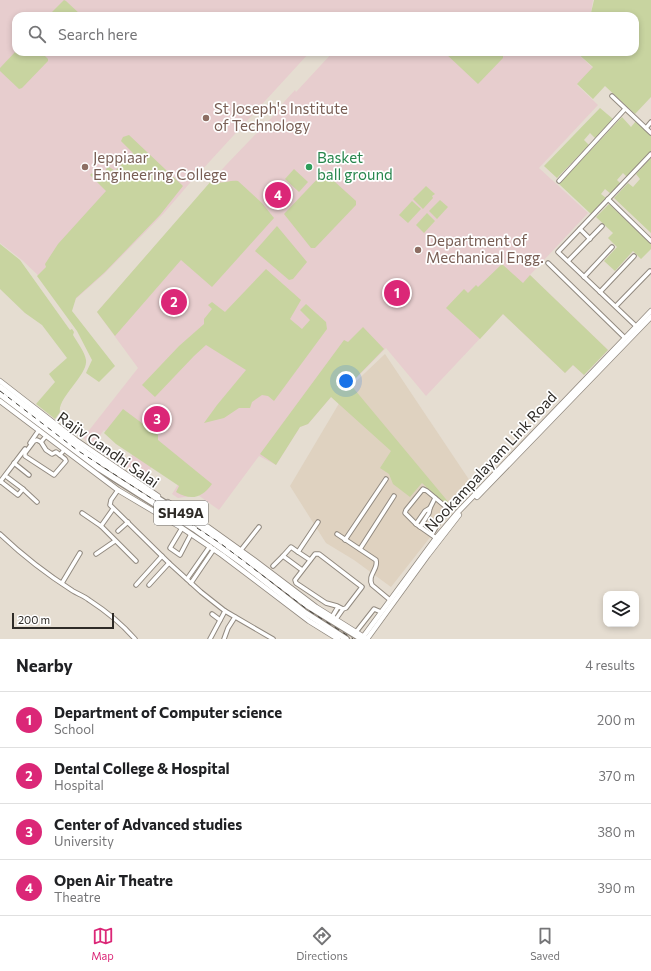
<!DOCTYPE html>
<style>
:root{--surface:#fff;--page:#f6f6f6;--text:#202124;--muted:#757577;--line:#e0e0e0;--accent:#db2777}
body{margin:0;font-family:Commissioner,sans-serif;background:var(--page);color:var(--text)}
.controls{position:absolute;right:12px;bottom:12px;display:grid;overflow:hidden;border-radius:8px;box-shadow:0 2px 6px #0003}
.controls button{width:36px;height:36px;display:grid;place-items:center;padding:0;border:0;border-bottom:1px solid var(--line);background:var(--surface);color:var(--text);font:20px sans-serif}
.scale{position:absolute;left:12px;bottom:10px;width:102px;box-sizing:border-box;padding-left:4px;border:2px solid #2e2b27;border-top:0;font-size:11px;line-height:14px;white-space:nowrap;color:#2e2b27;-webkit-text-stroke:3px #fff;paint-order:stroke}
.you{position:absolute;left:346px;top:381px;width:14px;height:14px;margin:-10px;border:3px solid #fff;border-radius:50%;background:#1a73e8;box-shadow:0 0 0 6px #1a73e833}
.badge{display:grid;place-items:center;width:26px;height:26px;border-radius:50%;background:var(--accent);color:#fff;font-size:13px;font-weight:700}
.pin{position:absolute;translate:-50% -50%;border:2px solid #fff;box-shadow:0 1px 4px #0006}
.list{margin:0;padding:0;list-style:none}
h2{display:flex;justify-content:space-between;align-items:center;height:52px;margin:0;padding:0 16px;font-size:17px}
h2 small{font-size:13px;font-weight:400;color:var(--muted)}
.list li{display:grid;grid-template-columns:26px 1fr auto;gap:12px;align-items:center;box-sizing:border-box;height:56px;padding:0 16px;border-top:1px solid var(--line)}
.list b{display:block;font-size:15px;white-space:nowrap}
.list p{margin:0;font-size:13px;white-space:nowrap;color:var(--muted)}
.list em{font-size:13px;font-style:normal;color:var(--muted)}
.icon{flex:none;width:22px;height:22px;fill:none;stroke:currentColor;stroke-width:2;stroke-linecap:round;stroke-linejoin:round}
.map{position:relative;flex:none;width:651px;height:639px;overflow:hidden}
.search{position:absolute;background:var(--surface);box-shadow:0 2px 6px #0003;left:12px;right:12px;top:12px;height:44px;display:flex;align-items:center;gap:10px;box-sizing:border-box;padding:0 14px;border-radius:12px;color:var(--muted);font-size:15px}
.sheet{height:276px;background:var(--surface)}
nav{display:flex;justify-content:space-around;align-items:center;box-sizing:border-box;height:56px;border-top:1px solid var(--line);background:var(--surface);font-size:11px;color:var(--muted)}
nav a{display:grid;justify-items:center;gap:2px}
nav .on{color:var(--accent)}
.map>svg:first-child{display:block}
.built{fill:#dfd2c0}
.education{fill:#e7cdce}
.green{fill:#c8d4a0}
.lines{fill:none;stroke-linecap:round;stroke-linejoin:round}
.minor-casing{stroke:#928a80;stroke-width:5.5}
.tertiary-casing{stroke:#928a80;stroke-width:6}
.primary-casing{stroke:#928a80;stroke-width:8}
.minor{stroke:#fff;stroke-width:3.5}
.tertiary{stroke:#fff;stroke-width:4.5}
.primary{stroke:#fff;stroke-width:5.5}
.rail{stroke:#494640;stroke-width:1;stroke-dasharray:5 5;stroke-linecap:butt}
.education-dot{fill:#8d6e63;stroke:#fff;stroke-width:1.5}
.leisure-dot{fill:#2e9e5b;stroke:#fff;stroke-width:1.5}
.labels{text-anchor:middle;stroke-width:3.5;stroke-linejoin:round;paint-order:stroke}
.shield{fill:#fff;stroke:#6d6b68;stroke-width:1}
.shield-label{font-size:14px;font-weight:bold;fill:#2e2b27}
.education-label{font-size:15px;fill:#785e54;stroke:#fff;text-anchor:start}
.leisure-label{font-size:15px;fill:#27864d;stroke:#fff;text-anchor:start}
.street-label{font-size:15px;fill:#2e2b27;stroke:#fff}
</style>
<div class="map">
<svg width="651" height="639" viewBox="0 0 651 639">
<rect width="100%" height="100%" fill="#e5ddd1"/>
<path class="built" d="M385,354L472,484L391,587L354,560L326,543L290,486L347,390Z"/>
<g class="education">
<path d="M0,0H593L591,13L587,16H16V52H310L189,184L164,213L104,274L69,305L22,260L0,243Z"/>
<path d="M333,52H576L593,68L577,85L598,105L539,168L588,213L530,275L608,350L584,375L573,365L565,373L503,314L426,396L386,348L350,384L331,397L308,424L300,427L276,465L259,456L219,510L198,495L178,498L172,494L179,483L152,466L144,479L126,466L134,452L116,441L104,430L93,445L83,438L138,368L97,312L226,165L277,112L284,102L295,90L296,92Z"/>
</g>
<g class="green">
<path d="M64,0L66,1L82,16H48Z"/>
<path d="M594,0H651V97L635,114L605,86L593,99L577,84L593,67L576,52H635V16H588L591,13Z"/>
<path d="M16,51L41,52L48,59V61L22,88L19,89L0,71V68Z"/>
<path d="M444,52H503V58L478,84Z"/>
<path d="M600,108L613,119L595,138L590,133L584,140L589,145L557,178L544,166Z"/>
<path d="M622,117L631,127L636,121L651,135V152L627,177L623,173L617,180L621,184L611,194L605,189L601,194L606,198L591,214L559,184Z"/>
<path d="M129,135L183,186L160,215L105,272L76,298L72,311L115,366L99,382L86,373L92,360L77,331L37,276L46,267L45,264L58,244L106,191L90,175L92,173L97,179L102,178C105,174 105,170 108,166L115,171L133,153L121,141L123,137Z"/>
<path d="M651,158V233L614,198L628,183L633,187L640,179L636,174Z"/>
<path d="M294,169L308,182L299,192L285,179Z"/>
<path d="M324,172L356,201V205L315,248H311L284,214Z"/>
<path d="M212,180C221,186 229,179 238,181L262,203L274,218L212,287L181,260L115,336L97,312Z"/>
<path d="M426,186L435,194L432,196L433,198L423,209L413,199Z"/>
<path d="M440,200L448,207L437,219L429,211Z"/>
<path d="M412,201L421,209L408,223L399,215Z"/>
<path d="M609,204L651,244V249L641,259L633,251L615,271L604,261L617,247L608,238L613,233L596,217Z"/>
<path d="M427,213L435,221L424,233L416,225Z"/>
<path d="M277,226L307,262L293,279L289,280L255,251Z"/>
<path d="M0,244L20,260L70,330L72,329L74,332L73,335C77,342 85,352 86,360C88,375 57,398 60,412L55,419L36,404L55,382L49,374L67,358L42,325L25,313L0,289Z"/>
<path d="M502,264L523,283L530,275L608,350L584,375L573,365L565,373L503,314L480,339L446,308L464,289L468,293L476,285L478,287Z"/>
<path d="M266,269L301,300L290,319L302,329L310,320L300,310L306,304L326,322L327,329L274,401L268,396L262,395L252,402L250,408H239L224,418L204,423L217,405L246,370L206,345L194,356L155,397L142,385L179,346L204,324V319L212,309L208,305L212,302L225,312Z"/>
<path d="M363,327L384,349L350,384L455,510L453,512L422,483L410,497L393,484L389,474L380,468L391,451L331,397L308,424L300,427L276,465L260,454L344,340L348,342Z"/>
<path d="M123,409L158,435V440L212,484C202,498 191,501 176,492L179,486L116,444L104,433Z"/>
</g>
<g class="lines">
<g class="minor-casing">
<g id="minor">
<path d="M612,96L651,133"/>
<path d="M646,128L651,122"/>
<path d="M559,181L625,109"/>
<path d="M608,199L651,241"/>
<path d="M580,229L590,239"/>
<path d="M568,261L602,226"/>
<path d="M548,263L625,338"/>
<path d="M584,277L612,247"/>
<path d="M600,292L634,256"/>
<path d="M616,306L650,271"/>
<path d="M638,328L558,252L651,154"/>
<path d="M46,436L41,442L37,440L34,441L25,453V456L54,475L66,461L65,459L60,455L64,450"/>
<path d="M41,442L46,450L52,454L56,452L60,455"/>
<path d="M30,443L39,430"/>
<path d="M14,463L29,475"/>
<path d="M7,477L23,489"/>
<path d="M0,481L18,495L23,489L37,502"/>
<path d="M0,482L25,449"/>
<path d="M118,490L111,500L110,505L169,563L201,592L225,611L273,639"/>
<path d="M430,508L435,498"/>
<path d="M82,513L101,526L136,561"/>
<path d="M416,524L425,511L430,508L429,513L420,527"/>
<path d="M101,526L113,509"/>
<path d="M182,528L170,548L180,555L191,534"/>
<path d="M118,531L128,522"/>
<path d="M0,534C21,554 48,575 73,591C78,594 84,596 89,600C106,611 122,624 135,639"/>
<path d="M337,534L376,560C379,569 367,575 372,585L390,600"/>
<path d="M432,534L446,510V507L427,491L423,489L406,510L405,513L416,524L436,538"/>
<path d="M345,540L386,479"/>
<path d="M360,549L394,496"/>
<path d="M241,550L259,527"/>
<path d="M298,552L310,560"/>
<path d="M96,554L115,541"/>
<path d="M283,556L291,547L298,552L318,522"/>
<path d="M273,566L283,556L302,570"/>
<path d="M187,579L210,546"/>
<path d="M62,583L80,553"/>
<path d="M191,583L214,549"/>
<path d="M136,585L162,556"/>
<path d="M149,585L169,563"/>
<path d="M212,614L220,620"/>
<path d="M332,617L338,607"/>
<path d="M336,619L343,609L346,608L362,587L319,554H315L295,580L296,583L326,603L337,606L343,609"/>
<path d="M356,632L374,609L381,612"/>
<path d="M210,639L225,611"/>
<path d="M224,639L228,628L235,617"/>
</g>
</g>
<g class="tertiary-casing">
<g id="tertiary">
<path d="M0,381L76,440L158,496"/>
<path d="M0,401L118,490L182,528L222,555L309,621L338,639"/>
<path d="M477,497L651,317"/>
<path d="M168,502L208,527L254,560L316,607L367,639"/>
<path d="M363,637L436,538L458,512L651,311"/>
<path d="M367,639L428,555L459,515"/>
</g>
</g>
<g class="primary-casing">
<g id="primary">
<path d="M0,387L85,452L199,525L245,558L308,606L362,639"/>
<path d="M0,394L100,469L196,530L242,563L304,612L346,639"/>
</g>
</g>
<use href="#minor" class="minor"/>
<use href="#tertiary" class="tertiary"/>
<use href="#primary" class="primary"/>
<path class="rail" d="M0,391L77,450L220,543L308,610L353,639"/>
</g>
<g class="education-dot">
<circle cx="206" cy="118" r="4"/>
<circle cx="85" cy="167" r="4"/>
<circle cx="418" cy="250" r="4"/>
</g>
<circle class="leisure-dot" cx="309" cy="167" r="4"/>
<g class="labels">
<rect class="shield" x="154" y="501" width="54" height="24" rx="3"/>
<g class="shield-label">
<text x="181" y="518">SH49A</text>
</g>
<g class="education-label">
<text x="214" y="114">St Joseph's Institute<tspan x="214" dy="17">of Technology</tspan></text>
<text x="93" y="163">Jeppiaar<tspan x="93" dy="17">Engineering College</tspan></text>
<text x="426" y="246">Department of<tspan x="426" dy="17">Mechanical Engg.</tspan></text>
</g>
<g class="leisure-label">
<text x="317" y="163">Basket<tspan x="317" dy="17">ball ground</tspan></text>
</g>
<g class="street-label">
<text transform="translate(108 450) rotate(35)" y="5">Rajiv Gandhi Salai</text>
<text transform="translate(491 462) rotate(-47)" y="5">Nookampalayam Link Road</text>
</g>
</g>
</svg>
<div class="controls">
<button><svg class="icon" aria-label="layers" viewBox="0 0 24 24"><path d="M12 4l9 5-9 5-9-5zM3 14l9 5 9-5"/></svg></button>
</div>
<div class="scale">200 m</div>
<div class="you"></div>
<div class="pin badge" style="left:397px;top:293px">1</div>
<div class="pin badge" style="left:174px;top:302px">2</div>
<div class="pin badge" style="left:157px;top:419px">3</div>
<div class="pin badge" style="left:278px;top:195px">4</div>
<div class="search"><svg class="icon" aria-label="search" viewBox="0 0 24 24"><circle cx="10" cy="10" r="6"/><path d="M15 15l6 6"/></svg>Search here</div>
</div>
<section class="sheet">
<h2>Nearby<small>4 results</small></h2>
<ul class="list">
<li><span class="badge">1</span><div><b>Department of Computer science</b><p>School</p></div><em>200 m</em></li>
<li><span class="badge">2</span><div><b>Dental College &amp; Hospital</b><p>Hospital</p></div><em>370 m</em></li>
<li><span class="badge">3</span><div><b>Center of Advanced studies</b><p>University</p></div><em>380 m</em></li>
<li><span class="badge">4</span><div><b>Open Air Theatre</b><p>Theatre</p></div><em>390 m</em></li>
</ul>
</section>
<nav>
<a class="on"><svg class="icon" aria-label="map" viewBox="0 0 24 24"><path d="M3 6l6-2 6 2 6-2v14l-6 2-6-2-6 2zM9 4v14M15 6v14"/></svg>Map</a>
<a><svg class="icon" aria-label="directions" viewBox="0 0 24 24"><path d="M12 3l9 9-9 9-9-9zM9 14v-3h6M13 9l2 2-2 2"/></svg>Directions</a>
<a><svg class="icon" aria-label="saved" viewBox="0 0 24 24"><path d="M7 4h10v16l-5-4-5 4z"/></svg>Saved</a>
</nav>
